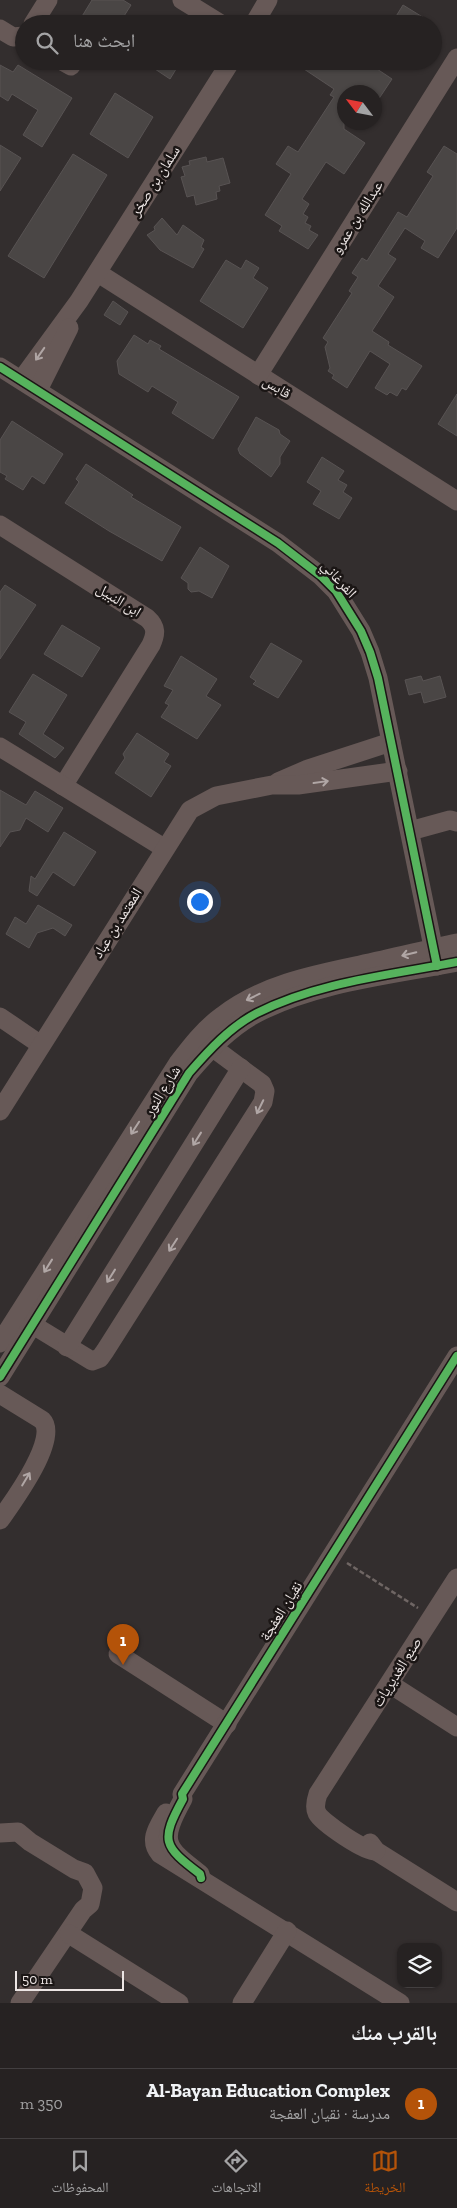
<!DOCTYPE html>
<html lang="ar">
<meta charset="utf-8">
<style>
:root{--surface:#262222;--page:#2e2a2a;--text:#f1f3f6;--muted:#a4a4a5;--line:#423f40;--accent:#b45309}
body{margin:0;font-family:"Zilla Slab","Noto Naskh Arabic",serif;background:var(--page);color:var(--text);direction:rtl}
.controls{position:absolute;right:15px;bottom:15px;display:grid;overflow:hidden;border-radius:10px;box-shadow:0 1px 4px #0004}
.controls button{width:45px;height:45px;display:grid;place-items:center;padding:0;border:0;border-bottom:1px solid var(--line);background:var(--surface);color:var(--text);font:25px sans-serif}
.compass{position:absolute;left:337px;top:85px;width:45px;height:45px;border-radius:50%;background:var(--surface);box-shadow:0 1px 4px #0004;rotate:302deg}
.scale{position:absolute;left:15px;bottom:12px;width:109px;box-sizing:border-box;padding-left:5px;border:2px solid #ece5e4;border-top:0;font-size:14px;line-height:18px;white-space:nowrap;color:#ece5e4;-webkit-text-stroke:4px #1b1615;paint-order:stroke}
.you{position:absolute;left:199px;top:901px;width:18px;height:18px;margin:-12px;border:4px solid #fff;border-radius:50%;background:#1a73e8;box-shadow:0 0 0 8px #1a73e833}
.badge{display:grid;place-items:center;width:32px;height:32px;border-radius:50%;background:var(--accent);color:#fff;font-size:16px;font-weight:700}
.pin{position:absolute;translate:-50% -41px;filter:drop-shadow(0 1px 2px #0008)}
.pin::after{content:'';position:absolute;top:26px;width:18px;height:15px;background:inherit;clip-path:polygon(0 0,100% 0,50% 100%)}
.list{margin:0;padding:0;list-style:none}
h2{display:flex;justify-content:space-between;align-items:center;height:65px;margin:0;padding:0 20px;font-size:21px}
h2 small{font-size:16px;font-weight:400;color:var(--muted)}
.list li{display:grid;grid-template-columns:32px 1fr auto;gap:15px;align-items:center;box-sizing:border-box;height:70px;padding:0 20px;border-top:1px solid var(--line)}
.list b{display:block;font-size:19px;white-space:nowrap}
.list p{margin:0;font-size:16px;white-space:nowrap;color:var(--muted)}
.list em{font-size:16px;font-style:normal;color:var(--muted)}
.icon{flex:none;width:28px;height:28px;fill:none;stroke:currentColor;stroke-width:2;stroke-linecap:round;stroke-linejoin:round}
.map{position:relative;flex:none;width:457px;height:2003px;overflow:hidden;direction:ltr}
.search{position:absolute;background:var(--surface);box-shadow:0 1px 4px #0004;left:15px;right:15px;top:15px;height:55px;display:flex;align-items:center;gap:12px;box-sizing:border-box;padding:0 18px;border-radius:28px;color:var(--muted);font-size:19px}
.sheet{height:135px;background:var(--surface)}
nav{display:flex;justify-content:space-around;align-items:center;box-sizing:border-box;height:70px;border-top:1px solid var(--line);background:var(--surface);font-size:14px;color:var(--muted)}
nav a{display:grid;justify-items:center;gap:2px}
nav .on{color:var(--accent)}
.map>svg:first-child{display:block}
.building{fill:#4a4645;stroke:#585353}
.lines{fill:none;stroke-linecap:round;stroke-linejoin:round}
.path{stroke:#6f6664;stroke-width:2.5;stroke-dasharray:5 2.5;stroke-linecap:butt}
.minor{stroke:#675957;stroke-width:19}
.cycleway-casing{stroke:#1b1615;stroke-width:11}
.cycleway{stroke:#56b35d;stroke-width:8}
.oneway{stroke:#b0a6a5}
.labels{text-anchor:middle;stroke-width:5;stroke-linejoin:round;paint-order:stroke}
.street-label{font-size:15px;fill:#ece5e4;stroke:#1b1615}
</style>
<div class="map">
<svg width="457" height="2003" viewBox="0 0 457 2003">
<rect width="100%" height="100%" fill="#332e2e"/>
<g class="building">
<path d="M92,0H123L131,5L119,24H89L81,18Z"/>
<path d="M403,5L434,24H405L395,18Z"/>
<path d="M143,61H181L170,79Z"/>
<path d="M292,61H365L392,79L374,106V92H344V129L365,143L344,174L326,162L302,199L309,204L303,214L308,217L305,223L311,226L309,230L318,235L308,249L279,231L282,226L265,215L291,174L276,164L288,146L298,152L334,97L330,95L334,89Z"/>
<path d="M0,65L13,72L18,65L72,98L42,147L23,135L38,110L12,94L8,101L0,96Z"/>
<path d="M115,93L153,117L128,158L90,134Z"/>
<path d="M0,145L21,158L0,191Z"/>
<path d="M444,146L457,154V228L438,258L421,248L425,241L405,228L388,254L396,259L378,286L394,297L372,331L389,342L388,345L422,366L406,390L402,388L397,396L390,392L387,395L375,388L390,364L370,351L347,388L332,378L334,375L328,371L330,368L325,347L328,342L323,338L352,293L349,291L358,277L352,273L362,258L367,261L398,212L407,217L433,176L427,172Z"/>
<path d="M73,154L107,175L44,278L8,256Z"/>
<path d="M206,157L207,162L223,158L230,183L219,186L220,191L216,192L217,199L196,205L194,195L187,197L181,177L185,176L182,167L190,165L189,161Z"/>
<path d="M162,218L177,235L183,225L204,240L201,247L204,249L193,268L160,250L147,235L155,230L154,227Z"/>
<path d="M226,260L241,269L246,260L259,268L253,278L268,288L243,328L200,301Z"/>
<path d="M113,301L128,312L120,325L104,315Z"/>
<path d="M134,335L148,344L150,340L161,346L159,349L239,397L213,439L172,413L178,402L152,386L148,392L119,374L117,361Z"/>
<path d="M457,394V436L438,424Z"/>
<path d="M256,417L279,430L280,434L290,441L280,457V464L271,477L240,454L238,449Z"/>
<path d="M12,421L63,454L44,484L32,476L23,490L5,479L7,476L0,472V440Z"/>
<path d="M322,457L344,471L338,480L347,485L343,492L352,498L339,519L313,504L321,491L307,482Z"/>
<path d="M86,464L133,495L131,497L181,527L162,561L109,531L65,503L79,482L76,479Z"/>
<path d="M200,547L229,566L212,598L199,591L191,592L188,589V583L181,578Z"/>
<path d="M5,585L36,605L0,659V592Z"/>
<path d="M62,625L100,648L82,677L44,654Z"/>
<path d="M271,643L302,661L278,698L253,684L256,681L250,677Z"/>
<path d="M181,656L217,679L206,696L221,705L197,739L161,717L169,705L165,703L173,690L164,686Z"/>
<path d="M33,674L67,695L43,734L64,748L55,758L19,734L26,722L9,712Z"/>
<path d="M421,676L423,681L440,676L446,697L424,703L421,692L409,695L405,680Z"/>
<path d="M137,733L169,754L164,762L171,766L151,797L115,773L125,758L123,754Z"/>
<path d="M0,790L26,805L35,791L63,808L48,832L26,818L20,830L10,832L0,847Z"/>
<path d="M64,832L96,852L74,886L53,872L37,896L29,891L31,876L35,879Z"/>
<path d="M38,905L72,925L65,936L53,928L37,933L29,948L6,934L15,917L26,924Z"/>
</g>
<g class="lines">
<path class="path" d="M347,1563L418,1608"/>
<g class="minor">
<path d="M182,0L221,24"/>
<path d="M33,24L48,0"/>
<path d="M254,24L268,0"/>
<path d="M0,29L13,37L24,36"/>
<path d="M62,61L71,66"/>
<path d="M98,273L457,501"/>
<path d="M0,367L278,543L321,576L336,591L361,631L370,652L378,678L437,966"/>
<path d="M258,375L457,58"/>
<path d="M22,379L79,301L231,61"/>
<path d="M38,390L69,328"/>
<path d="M0,525L147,618C157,627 156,634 151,645L63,786"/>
<path d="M0,747L164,848"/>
<path d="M278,782L308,769L391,742"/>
<path d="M410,831L450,820L457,822"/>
<path d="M0,1017L41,1045"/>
<path d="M0,1111L190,810L216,796L272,785H298L398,771"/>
<path d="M33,1325L92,1361L100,1358L105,1351L263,1102L265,1091L262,1084L212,1047"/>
<path d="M0,1343L178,1063C191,1046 204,1029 222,1016C262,985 312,975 360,965C393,958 425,950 457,943"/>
<path d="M67,1347L241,1068"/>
<path d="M0,1377L189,1073C209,1050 230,1027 257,1013C318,982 391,975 457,962"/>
<path d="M0,1394L42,1420C60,1438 12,1503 0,1520"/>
<path d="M118,1654L227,1724"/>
<path d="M390,1684L457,1727"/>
<path d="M166,1813C158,1827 148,1840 160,1854L400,2003"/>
<path d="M0,1833L18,1832L30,1842L74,1869L85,1873L93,1888L90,1904L83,1910L20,2003"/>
<path d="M370,1843L376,1851L457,1902"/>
<path d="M376,1851C367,1853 322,1823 317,1813C314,1807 316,1800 318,1794L457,1578"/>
<path d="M201,1878L200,1874C163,1846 160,1841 183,1799L182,1794L457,1356"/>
<path d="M69,1934L179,2003"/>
<path d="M242,2003L287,1931"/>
</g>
<g class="cycleway-casing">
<g id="cycleway">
<path d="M0,367L278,543L321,576L336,591L361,631L370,652L378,678L437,966"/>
<path d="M0,1377L189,1073C209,1050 230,1027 257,1013C318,982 391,975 457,962"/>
<path d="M201,1878L200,1874C163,1846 160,1841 183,1799L182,1794L457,1356"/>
</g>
</g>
<use href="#cycleway" class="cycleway"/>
</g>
<defs><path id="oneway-shaft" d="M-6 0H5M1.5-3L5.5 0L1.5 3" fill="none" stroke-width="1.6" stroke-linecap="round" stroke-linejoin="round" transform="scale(1.25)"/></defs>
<g class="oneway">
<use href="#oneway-shaft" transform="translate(40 354) rotate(125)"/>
<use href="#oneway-shaft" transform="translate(321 782) rotate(-8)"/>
<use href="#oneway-shaft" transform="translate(409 954) rotate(167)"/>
<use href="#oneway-shaft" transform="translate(253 997) rotate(154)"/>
<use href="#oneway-shaft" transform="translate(260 1107) rotate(116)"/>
<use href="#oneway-shaft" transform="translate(135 1128) rotate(123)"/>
<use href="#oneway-shaft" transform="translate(197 1139) rotate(122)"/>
<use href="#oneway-shaft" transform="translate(173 1245) rotate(123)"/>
<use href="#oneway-shaft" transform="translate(48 1266) rotate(122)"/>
<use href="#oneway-shaft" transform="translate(111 1276) rotate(122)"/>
<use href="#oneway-shaft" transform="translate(26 1479) rotate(-59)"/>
</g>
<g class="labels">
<g class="street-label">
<text transform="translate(155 181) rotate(-58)" y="5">سلمان بن صخر</text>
<text transform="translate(357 217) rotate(-58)" y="5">عبدالله بن عمرو</text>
<text transform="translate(277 387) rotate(32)" y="5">قابس</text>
<text transform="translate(339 579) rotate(48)" y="5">الفرغاني</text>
<text transform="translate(119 600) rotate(32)" y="5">ابن النبيل</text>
<text transform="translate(117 923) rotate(-58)" y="5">المعتمد بن عباد</text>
<text transform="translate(162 1091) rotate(-58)" y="5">شارع النور</text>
<text transform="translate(281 1611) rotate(-58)" y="5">نقيان العفجة</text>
<text transform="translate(397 1672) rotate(-58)" y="5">صنع الغديريات</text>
</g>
</g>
</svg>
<div class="controls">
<button><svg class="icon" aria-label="layers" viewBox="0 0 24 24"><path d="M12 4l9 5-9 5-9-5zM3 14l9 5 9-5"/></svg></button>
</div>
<svg class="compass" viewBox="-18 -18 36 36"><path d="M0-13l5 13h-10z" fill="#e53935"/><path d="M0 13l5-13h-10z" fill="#a4a4a5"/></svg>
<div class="scale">50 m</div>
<div class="you"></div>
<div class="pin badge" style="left:123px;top:1665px">1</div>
<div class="search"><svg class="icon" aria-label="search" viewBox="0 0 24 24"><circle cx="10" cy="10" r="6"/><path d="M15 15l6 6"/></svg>ابحث هنا</div>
</div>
<section class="sheet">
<h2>بالقرب منك<small></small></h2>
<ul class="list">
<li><span class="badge">1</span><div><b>Al-Bayan Education Complex</b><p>مدرسة · نقيان العفجة</p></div><em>350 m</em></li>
</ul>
</section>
<nav>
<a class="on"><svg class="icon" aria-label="map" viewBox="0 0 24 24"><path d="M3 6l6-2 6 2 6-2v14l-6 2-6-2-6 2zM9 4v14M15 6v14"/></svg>الخريطة</a>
<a><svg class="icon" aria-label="directions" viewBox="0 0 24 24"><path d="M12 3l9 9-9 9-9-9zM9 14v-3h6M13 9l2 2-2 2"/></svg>الاتجاهات</a>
<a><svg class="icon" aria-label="saved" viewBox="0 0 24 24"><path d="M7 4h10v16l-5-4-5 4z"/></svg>المحفوظات</a>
</nav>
